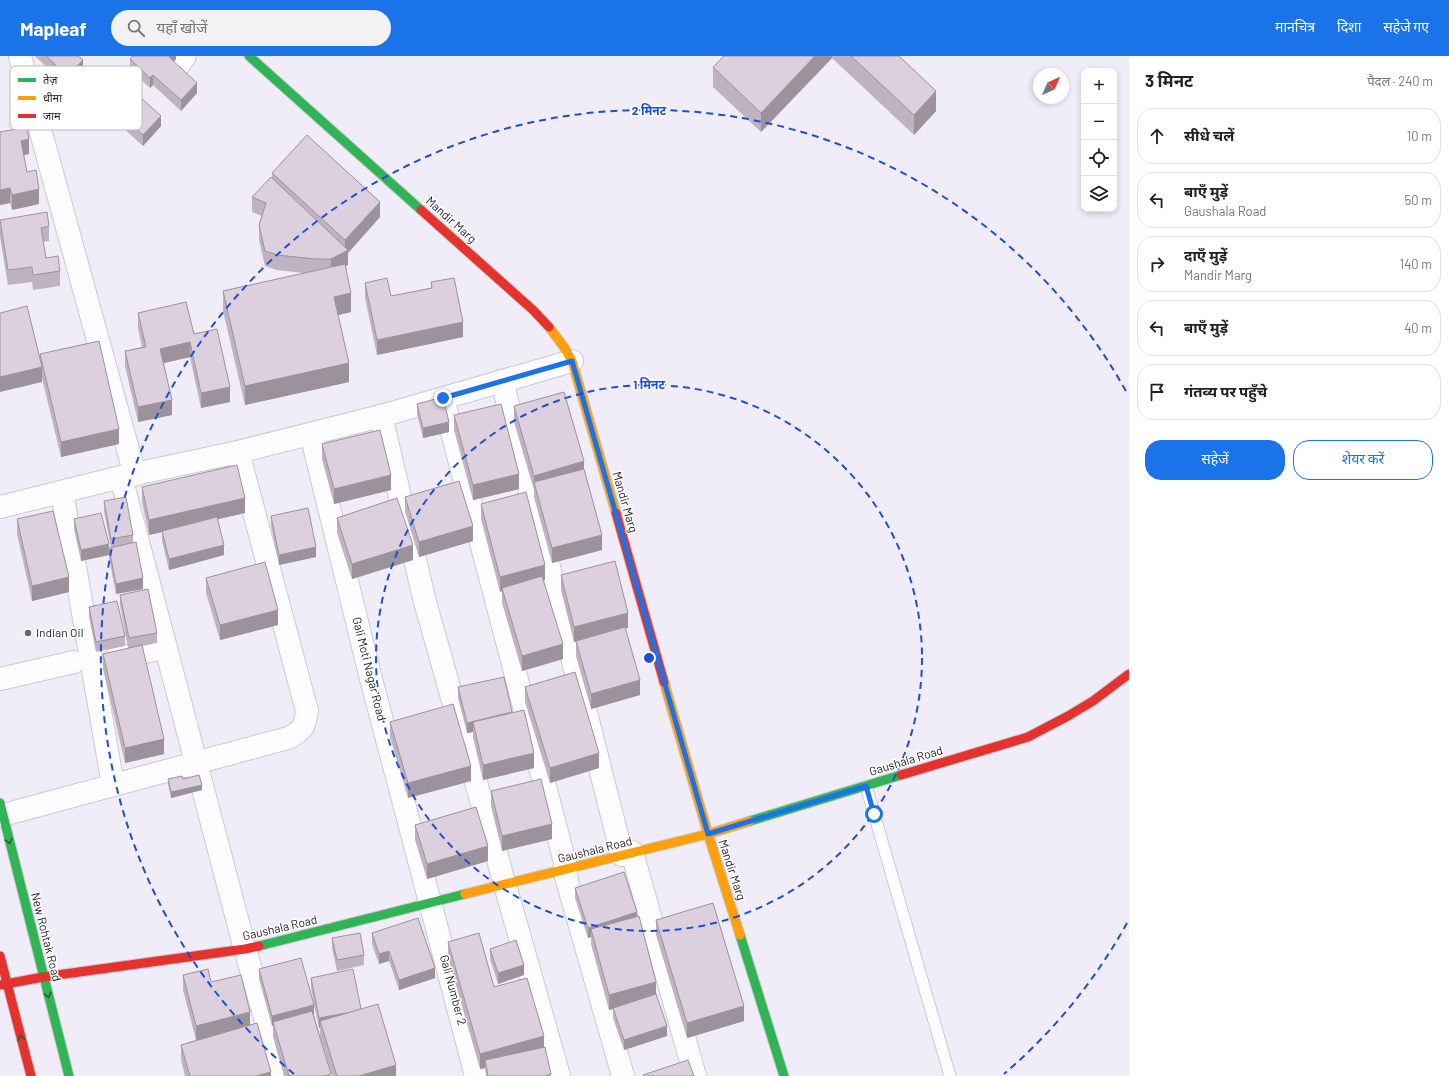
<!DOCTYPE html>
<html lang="hi">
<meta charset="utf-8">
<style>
:root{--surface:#fff;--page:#f2f2f2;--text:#222;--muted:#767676;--line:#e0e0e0;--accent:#1a73e8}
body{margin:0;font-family:Barlow,"Noto Sans Devanagari",sans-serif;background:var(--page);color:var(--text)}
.controls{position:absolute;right:12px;top:12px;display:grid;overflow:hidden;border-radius:8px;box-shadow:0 2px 6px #0003}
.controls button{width:36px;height:36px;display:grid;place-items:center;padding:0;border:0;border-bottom:1px solid var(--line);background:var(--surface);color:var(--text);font:20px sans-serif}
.compass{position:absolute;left:1033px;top:12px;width:36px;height:36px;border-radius:50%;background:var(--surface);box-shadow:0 2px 6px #0003;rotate:45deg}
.stop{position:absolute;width:12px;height:12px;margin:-9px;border:3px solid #1a73e8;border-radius:50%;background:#fff}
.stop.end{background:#1a73e8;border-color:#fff;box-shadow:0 1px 4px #0008}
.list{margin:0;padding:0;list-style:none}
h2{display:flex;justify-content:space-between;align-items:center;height:52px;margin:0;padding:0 16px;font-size:17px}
h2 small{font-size:13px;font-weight:400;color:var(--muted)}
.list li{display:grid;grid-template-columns:26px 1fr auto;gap:12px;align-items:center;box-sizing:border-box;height:56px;margin:0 8px 8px;padding:0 8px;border:1px solid var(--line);border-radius:16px}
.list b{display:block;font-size:15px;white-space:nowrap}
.list p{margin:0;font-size:13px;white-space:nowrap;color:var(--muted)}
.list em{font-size:13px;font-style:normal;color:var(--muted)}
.actions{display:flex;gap:8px;padding:12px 16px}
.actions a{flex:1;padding:9px 0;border:1px solid var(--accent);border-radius:16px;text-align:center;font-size:14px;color:var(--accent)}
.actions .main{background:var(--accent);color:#fff}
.icon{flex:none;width:22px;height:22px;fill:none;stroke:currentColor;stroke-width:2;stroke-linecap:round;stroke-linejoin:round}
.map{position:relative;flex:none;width:1129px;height:1020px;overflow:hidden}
header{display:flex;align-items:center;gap:24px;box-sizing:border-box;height:56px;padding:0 20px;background:var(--accent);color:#fff}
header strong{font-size:19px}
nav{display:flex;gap:22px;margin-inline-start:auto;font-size:14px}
.search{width:280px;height:36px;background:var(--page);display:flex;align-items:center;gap:10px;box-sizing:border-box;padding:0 14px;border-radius:22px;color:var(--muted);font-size:15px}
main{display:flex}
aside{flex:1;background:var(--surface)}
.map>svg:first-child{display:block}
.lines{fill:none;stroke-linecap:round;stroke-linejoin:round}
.lane-casing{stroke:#ccc9d2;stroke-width:13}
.street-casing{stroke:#ccc9d2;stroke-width:24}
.fast-casing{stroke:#ccc9d2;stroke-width:11}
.slow-casing{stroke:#ccc9d2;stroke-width:11}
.jam-casing{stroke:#ccc9d2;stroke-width:11}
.lane{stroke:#fdfcfe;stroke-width:11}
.street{stroke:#fdfcfe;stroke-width:22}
.fast{stroke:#30b455;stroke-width:9}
.slow{stroke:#ff9f0a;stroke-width:9}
.jam{stroke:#e5322d;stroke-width:9}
.wall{fill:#beb3bf}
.shaded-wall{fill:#9b929b}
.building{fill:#ddd0de;stroke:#9b929b}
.oneway{stroke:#26603a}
.route{stroke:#1a73e8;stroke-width:5}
.ring{fill:none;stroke:#1d4ed8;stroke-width:2;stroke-dasharray:7 5}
.poi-dot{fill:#68656e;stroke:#fff;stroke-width:1.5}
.labels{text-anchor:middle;stroke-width:3;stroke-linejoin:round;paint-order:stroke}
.street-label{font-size:12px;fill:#1e1c23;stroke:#fff}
.poi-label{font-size:12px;fill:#1e1c23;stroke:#fff;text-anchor:start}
.key{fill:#fff;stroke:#bcbbbd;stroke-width:1}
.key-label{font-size:11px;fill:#1e1c23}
.centre{fill:#1d4ed8;stroke:#fff;stroke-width:2}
.ring-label{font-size:12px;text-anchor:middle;font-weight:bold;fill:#1d4ed8;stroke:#fff;stroke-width:3;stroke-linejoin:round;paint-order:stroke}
</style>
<header>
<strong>Mapleaf</strong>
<div class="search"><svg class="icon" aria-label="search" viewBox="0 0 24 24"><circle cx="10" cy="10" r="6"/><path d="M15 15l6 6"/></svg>यहाँ खोजें</div>
<nav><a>मानचित्र</a><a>दिशा</a><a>सहेजे गए</a></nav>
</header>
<main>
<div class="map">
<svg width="1129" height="1020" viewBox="0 0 1129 1020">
<rect width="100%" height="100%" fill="#f0edf8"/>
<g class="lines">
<g class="lane-casing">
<path id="lane" d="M866,730L950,1020"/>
</g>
<g class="street-casing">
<g id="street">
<path d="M20,0L135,419"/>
<path d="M176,13L185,0"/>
<path d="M502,325L622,799"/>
<path d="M443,342L567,814"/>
<path d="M381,360L425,546L559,1020"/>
<path d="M311,378L370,619L476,1020"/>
<path d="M121,421L245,893L282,1020"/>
<path d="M62,436L113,729"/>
<path d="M0,451L121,421L238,396L381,360L572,305"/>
<path d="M115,603L166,591"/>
<path d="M0,623L74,606"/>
<path d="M3,759L288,682C302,675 305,671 307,655L238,396"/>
<path d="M632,796L695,1020"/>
<path d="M564,814L623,1020"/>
</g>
</g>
<g class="fast-casing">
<g id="fast">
<path d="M249,0L421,154"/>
<path d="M0,747L69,1020"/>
<path d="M750,765L901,719"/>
<path d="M740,879L784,1020"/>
<path d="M259,890L465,838"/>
</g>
</g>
<g class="slow-casing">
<g id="slow">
<path d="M549,271L564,291L572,305L616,457"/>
<path d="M664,626L708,778L740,879"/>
<path d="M465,838L708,778L750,765"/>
</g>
</g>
<g class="jam-casing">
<g id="jam">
<path d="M421,154L533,254L549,271"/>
<path d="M616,457L664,626"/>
<path d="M901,719L1028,681L1068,660L1093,645L1129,618"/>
<path d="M0,900L31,1020"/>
<path d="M0,929L43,921L245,893L259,890"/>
</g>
</g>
<use href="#lane" class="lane"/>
<use href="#street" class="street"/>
<use href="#fast" class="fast"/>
<use href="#slow" class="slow"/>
<use href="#jam" class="jam"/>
</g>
<g class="wall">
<path d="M35,0H78L83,15L68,31Z"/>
<path d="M176,0V3L174,6L197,37L181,55L153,29L150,32L130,14V3Z"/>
<path d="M724,0H899L936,55L914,79L832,2L761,76L713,31V11Z"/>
<path d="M100,41L161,70L143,90L100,51Z"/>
<path d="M0,76L29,98L24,99L27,116L39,148L12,154L10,147L0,149Z"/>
<path d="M272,117L380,161L348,197V209L346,210L351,256L338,259L349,326L245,349L223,255V235L304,217L277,214L265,210L259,184V169L262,160L252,156V141L272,123Z"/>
<path d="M0,164L49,170V185L43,186L46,202L60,215V230L33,234L32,226L8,229L0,181Z"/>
<path d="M431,226L463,281L377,299L365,242V227L391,240L431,232Z"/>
<path d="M138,257L194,278L230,346L201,352L190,301L164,307L172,359L138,366L125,310V295L142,291L138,272Z"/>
<path d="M40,298L119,388L61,401L42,322V326Z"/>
<path d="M417,348L449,376L423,382L417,358Z"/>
<path d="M514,350L584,413L602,494L552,507L534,441V434L514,366Z"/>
<path d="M454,359L519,433L473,444L454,374Z"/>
<path d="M322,388L391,434L334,448L322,403Z"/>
<path d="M142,431L245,457L217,463L224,499L169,514L162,485V476L149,479L142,446Z"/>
<path d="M405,441L473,485L419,501L405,456Z"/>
<path d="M104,445L133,479V487L143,533L116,538L109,502V499L81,505L74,473V463L109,492H111L104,455Z"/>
<path d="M481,448L545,524L544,525L563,603L522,615L502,547V535L500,536L481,463Z"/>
<path d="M271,460L316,501L279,509L271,470Z"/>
<path d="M337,462L413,504L352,523L337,477Z"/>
<path d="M17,463L69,536L32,545L17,478Z"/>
<path d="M561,519L628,572H625L640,639L591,653L576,600V585L574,586L561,534Z"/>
<path d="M206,522L278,569L220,584L206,537Z"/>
<path d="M120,539L157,577V587L142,590L164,698L125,707L103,613V598L128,592L120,549Z"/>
<path d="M89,551L125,580V590L96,596L89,561Z"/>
<path d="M458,631L512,657L534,712L483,724L473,681V676L467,677L458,642Z"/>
<path d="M525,631L599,712L550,727L525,646Z"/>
<path d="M390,666L471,725L408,742L390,681Z"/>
<path d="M168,723H183L202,734L171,742L168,728Z"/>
<path d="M491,735L552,783L502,795L491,750Z"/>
<path d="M415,769L488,805L427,823L415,784Z"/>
<path d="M575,832L637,861L667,980L624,994L613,962V953L609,954L591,888V881L588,882L575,842Z"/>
<path d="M656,864L744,965L687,982L656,879Z"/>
<path d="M372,877L435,922L399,934L389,905L379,908L372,888Z"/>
<path d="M332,882L364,899V909L337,915L332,892Z"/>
<path d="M448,886L494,931L544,991L551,1020H486L485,1012L480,1013L448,901Z"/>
<path d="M490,893L524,919L498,928L490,903Z"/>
<path d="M259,913L314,947L311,932V922L361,953L396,1020H332L320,980V972H319L314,949V959L331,1020H284L273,981V970H272L259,923Z"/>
<path d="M183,919L211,926L250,969L271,1020H185L181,1004V989L196,984L183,934Z"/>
</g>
<g class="shaded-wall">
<path d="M170,0H176V3L169,11V1Z"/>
<path d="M815,0H832V2L761,76V57Z"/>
<path d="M83,4V15L68,31V20Z"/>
<path d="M153,19V29L150,32V22Z"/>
<path d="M197,27V37L181,55V44Z"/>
<path d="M936,35V55L914,79V59Z"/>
<path d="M161,60V70L143,90V79Z"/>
<path d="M29,83V98L21,100V85Z"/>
<path d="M10,132V147L0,149V134Z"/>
<path d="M39,133V148L12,154V139Z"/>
<path d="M380,146V161L348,197V209L331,218V203L345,195V184Z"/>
<path d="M351,237V256L334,260V241Z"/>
<path d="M463,266V281L377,299V284Z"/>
<path d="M190,286V301L160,308V293Z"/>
<path d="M349,307V326L245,349V330Z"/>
<path d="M42,311V326L0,336V321Z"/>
<path d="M230,331V346L201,352V337Z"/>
<path d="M172,344V359L138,366V351Z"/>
<path d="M449,366V376L423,382V372Z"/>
<path d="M119,373V388L61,401V386Z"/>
<path d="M584,405V420L534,426V435V420Z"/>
<path d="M519,418V433L473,444V429Z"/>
<path d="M391,419V434L334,448V433Z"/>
<path d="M245,442V457L149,479V464Z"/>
<path d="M473,470V485L419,501V486Z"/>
<path d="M602,479V494L552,507V492Z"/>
<path d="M109,488V499L81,505V494Z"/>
<path d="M224,489V499L169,514V503Z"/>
<path d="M413,489V504L352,523V508Z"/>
<path d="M316,491V501L279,509V499Z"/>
<path d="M545,509V524L503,535L502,532V535L500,536V521Z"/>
<path d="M69,521V536L32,545V530Z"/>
<path d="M143,522V533L116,538V528Z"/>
<path d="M278,554V569L220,584V569Z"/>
<path d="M628,557V572L574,586V571Z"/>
<path d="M563,588V603L522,615V600Z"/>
<path d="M640,624V639L591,653V638Z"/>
<path d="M512,656L473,666V676L467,677V667Z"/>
<path d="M164,683V698L125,707V692Z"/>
<path d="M534,697V712L483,724V709Z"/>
<path d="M599,697V712L550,727V712Z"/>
<path d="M471,710V725L408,742V727Z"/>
<path d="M202,729V734L171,742V736Z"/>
<path d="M552,768V783L502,795V780Z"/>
<path d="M488,790V805L427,823V808Z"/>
<path d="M637,856V866L591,873V881L588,882V872Z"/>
<path d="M389,895V905L379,908V898Z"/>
<path d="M524,909V919L498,928V917Z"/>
<path d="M435,912V922L399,934V924Z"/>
<path d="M656,926V941L609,954V939Z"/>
<path d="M314,949V959L274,969L273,966V970H272V960Z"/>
<path d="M744,950V965L687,982V967Z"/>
<path d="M361,954L320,965V972H319V962Z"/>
<path d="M250,956V972L196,985V970Z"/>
<path d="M667,970V980L624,994V984Z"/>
<path d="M544,980V995L485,1004V1012L480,1013V998Z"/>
<path d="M396,1009V1020H359Z"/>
<path d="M271,1016V1020H256Z"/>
</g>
<g class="building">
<path d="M46,0H78L83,4L68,20Z"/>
<path d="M133,0H170L169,1L197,27L181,44L153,19L150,22L130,3Z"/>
<path d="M724,0H815L761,57L713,11Z"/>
<path d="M851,0H899L936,35L914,59Z"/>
<path d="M118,21L161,60L143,79L100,41Z"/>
<path d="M27,71L29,83L21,85L27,116L36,114L39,133L12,139L10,132L0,134V76Z"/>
<path d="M307,79L380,146L345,184L272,117Z"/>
<path d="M271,121L348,194L331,203H315L277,199L265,195L259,169L266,147L252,141Z"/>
<path d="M47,156L49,170L41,172L46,202L58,200L60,215L33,219L32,211L8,214L0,164Z"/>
<path d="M345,208L351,237L334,241L349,307L245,330L223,235Z"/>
<path d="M387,222L391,240L432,232L431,226L454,222L463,266L377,284L365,227Z"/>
<path d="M186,246L194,278L217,273L230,331L201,337L190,286L160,293L172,344L138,351L125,295L146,291L138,257Z"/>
<path d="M27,250L42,311L0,321V257Z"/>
<path d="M99,285L119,373L61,386L40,298Z"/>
<path d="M564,336L584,405L534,420L514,350Z"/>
<path d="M443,341L449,366L423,372L417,348Z"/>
<path d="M501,348L519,418L473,429L454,359Z"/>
<path d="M380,374L391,419L334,433L322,388Z"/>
<path d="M237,409L245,442L149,464L142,431Z"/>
<path d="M584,413L602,479L552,492L534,426Z"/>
<path d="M459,425L473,470L419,486L405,441Z"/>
<path d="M526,436L545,509L500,521L481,448Z"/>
<path d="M126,441L133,479L111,483L104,445Z"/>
<path d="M397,442L413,489L352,508L337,462Z"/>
<path d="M308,452L316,491L279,499L271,460Z"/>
<path d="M53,455L69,521L32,530L17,463Z"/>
<path d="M101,457L109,488L81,494L74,463Z"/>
<path d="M217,461L224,489L169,503L162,475Z"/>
<path d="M136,486L143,522L116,528L109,492Z"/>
<path d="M615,505L628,557L574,571L561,519Z"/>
<path d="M265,506L278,554L220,569L206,522Z"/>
<path d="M542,520L563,588L522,600L502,532Z"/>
<path d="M148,533L157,577L129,582L120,539Z"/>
<path d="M117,545L125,580L96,586L89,551Z"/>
<path d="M625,571L640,624L591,638L576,585Z"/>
<path d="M142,589L164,683L125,692L103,598Z"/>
<path d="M575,616L599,697L550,712L525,631Z"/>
<path d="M504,621L512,656L467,667L458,631Z"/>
<path d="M453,648L471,710L408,727L390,666Z"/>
<path d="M524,654L534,697L483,709L473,666Z"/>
<path d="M199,719L202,729L171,736L168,723L182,720L183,723Z"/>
<path d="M541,723L552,768L502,780L491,735Z"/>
<path d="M476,751L488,790L427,808L415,769Z"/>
<path d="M624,816L637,856L588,872L575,832Z"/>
<path d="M713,847L744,950L687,967L656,864Z"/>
<path d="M639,860L656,926L609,939L591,873Z"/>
<path d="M418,862L435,912L399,924L389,895L379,898L372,877Z"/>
<path d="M360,877L364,899L337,904L332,882Z"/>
<path d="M479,877L494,931L527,922L544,980L480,998L448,886Z"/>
<path d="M516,884L524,909L498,917L490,893Z"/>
<path d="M301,902L314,949L272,960L259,913Z"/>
<path d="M208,913L211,926L241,919L250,956L196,970L183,919Z"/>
<path d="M353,913L361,953L352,956L319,962L311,922Z"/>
<path d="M656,938L667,970L624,984L613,952Z"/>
<path d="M378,948L396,1009L359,1020H337L320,965Z"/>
<path d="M312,955L331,1018L325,1020H289L273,966Z"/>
<path d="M257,967L271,1016L256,1020H190L181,989Z"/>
<path d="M545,991L551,1018L545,1020H488L485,1004Z"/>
<path d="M688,1004L694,1020H644L643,1019Z"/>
</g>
<defs><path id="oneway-chevron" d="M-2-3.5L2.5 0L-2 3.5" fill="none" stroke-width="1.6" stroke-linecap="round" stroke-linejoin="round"/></defs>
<g class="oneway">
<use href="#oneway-chevron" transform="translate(9 785) rotate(76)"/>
<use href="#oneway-chevron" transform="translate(48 939) rotate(76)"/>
<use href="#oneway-chevron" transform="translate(21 982) rotate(-104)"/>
</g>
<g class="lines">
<path class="route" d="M443,342L572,305L708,778L866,730L874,758"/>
</g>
<g class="ring">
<circle cx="649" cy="602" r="273"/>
<path d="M1127 867A547 547 0 0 1 1004 1018M294 1018A547 547 0 1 1 1127 337"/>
</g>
<circle class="poi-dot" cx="28" cy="577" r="4"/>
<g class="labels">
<g class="street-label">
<text transform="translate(451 164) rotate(42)" y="4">Mandir Marg</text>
<text transform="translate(625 446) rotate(74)" y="4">Mandir Marg</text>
<text transform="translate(369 613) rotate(76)" y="4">Gali Moti Nagar Road</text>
<text transform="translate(906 705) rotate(-17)" y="4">Gaushala Road</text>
<text transform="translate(595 794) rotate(-14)" y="4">Gaushala Road</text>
<text transform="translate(732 814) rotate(72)" y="4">Mandir Marg</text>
<text transform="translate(280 872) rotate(-13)" y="4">Gaushala Road</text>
<text transform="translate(46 881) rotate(76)" y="4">New Rohtak Road</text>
<text transform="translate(453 934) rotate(75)" y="4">Gali Number 2</text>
</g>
<g class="poi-label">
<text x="36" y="581">Indian Oil</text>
</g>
</g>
<rect x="10" y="10" width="132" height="64" rx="6" class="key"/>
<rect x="18" y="22" width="18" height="4" fill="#30b455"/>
<rect x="18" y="40" width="18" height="4" fill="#ff9f0a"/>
<rect x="18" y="58" width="18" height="4" fill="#e5322d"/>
<g class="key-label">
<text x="43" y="28">तेज़</text>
<text x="43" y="46">धीमा</text>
<text x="43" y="64">जाम</text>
</g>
<circle cx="649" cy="602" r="6" class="centre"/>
<g class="ring-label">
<text x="649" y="59">2 मिनट</text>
<text x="649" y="333">1 मिनट</text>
</g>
</svg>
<div class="controls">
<button>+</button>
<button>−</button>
<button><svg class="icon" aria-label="locate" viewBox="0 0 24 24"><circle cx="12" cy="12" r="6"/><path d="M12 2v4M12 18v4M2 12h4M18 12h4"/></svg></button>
<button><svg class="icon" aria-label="layers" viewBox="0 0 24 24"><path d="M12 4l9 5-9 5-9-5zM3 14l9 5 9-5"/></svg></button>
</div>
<svg class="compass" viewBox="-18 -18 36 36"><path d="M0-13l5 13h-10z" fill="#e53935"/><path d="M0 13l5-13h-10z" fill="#767676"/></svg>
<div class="stop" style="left:874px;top:758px"></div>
<div class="stop end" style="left:443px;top:342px"></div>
</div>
<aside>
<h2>3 मिनट<small>पैदल · 240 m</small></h2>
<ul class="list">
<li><svg class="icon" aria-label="ahead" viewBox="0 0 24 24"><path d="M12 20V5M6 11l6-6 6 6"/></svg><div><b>सीधे चलें</b></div><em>10 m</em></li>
<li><svg class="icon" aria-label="left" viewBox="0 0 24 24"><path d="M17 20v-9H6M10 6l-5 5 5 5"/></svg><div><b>बाएँ मुड़ें</b><p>Gaushala Road</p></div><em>50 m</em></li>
<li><svg class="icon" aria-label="right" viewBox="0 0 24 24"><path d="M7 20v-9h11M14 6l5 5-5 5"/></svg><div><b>दाएँ मुड़ें</b><p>Mandir Marg</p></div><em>140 m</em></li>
<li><svg class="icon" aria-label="left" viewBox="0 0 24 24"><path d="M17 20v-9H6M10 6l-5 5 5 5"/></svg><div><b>बाएँ मुड़ें</b></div><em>40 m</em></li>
<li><svg class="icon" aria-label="arrive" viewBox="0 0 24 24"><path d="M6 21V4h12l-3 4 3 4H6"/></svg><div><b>गंतव्य पर पहुँचे</b></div></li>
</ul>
<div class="actions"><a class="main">सहेजें</a><a>शेयर करें</a></div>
</aside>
</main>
